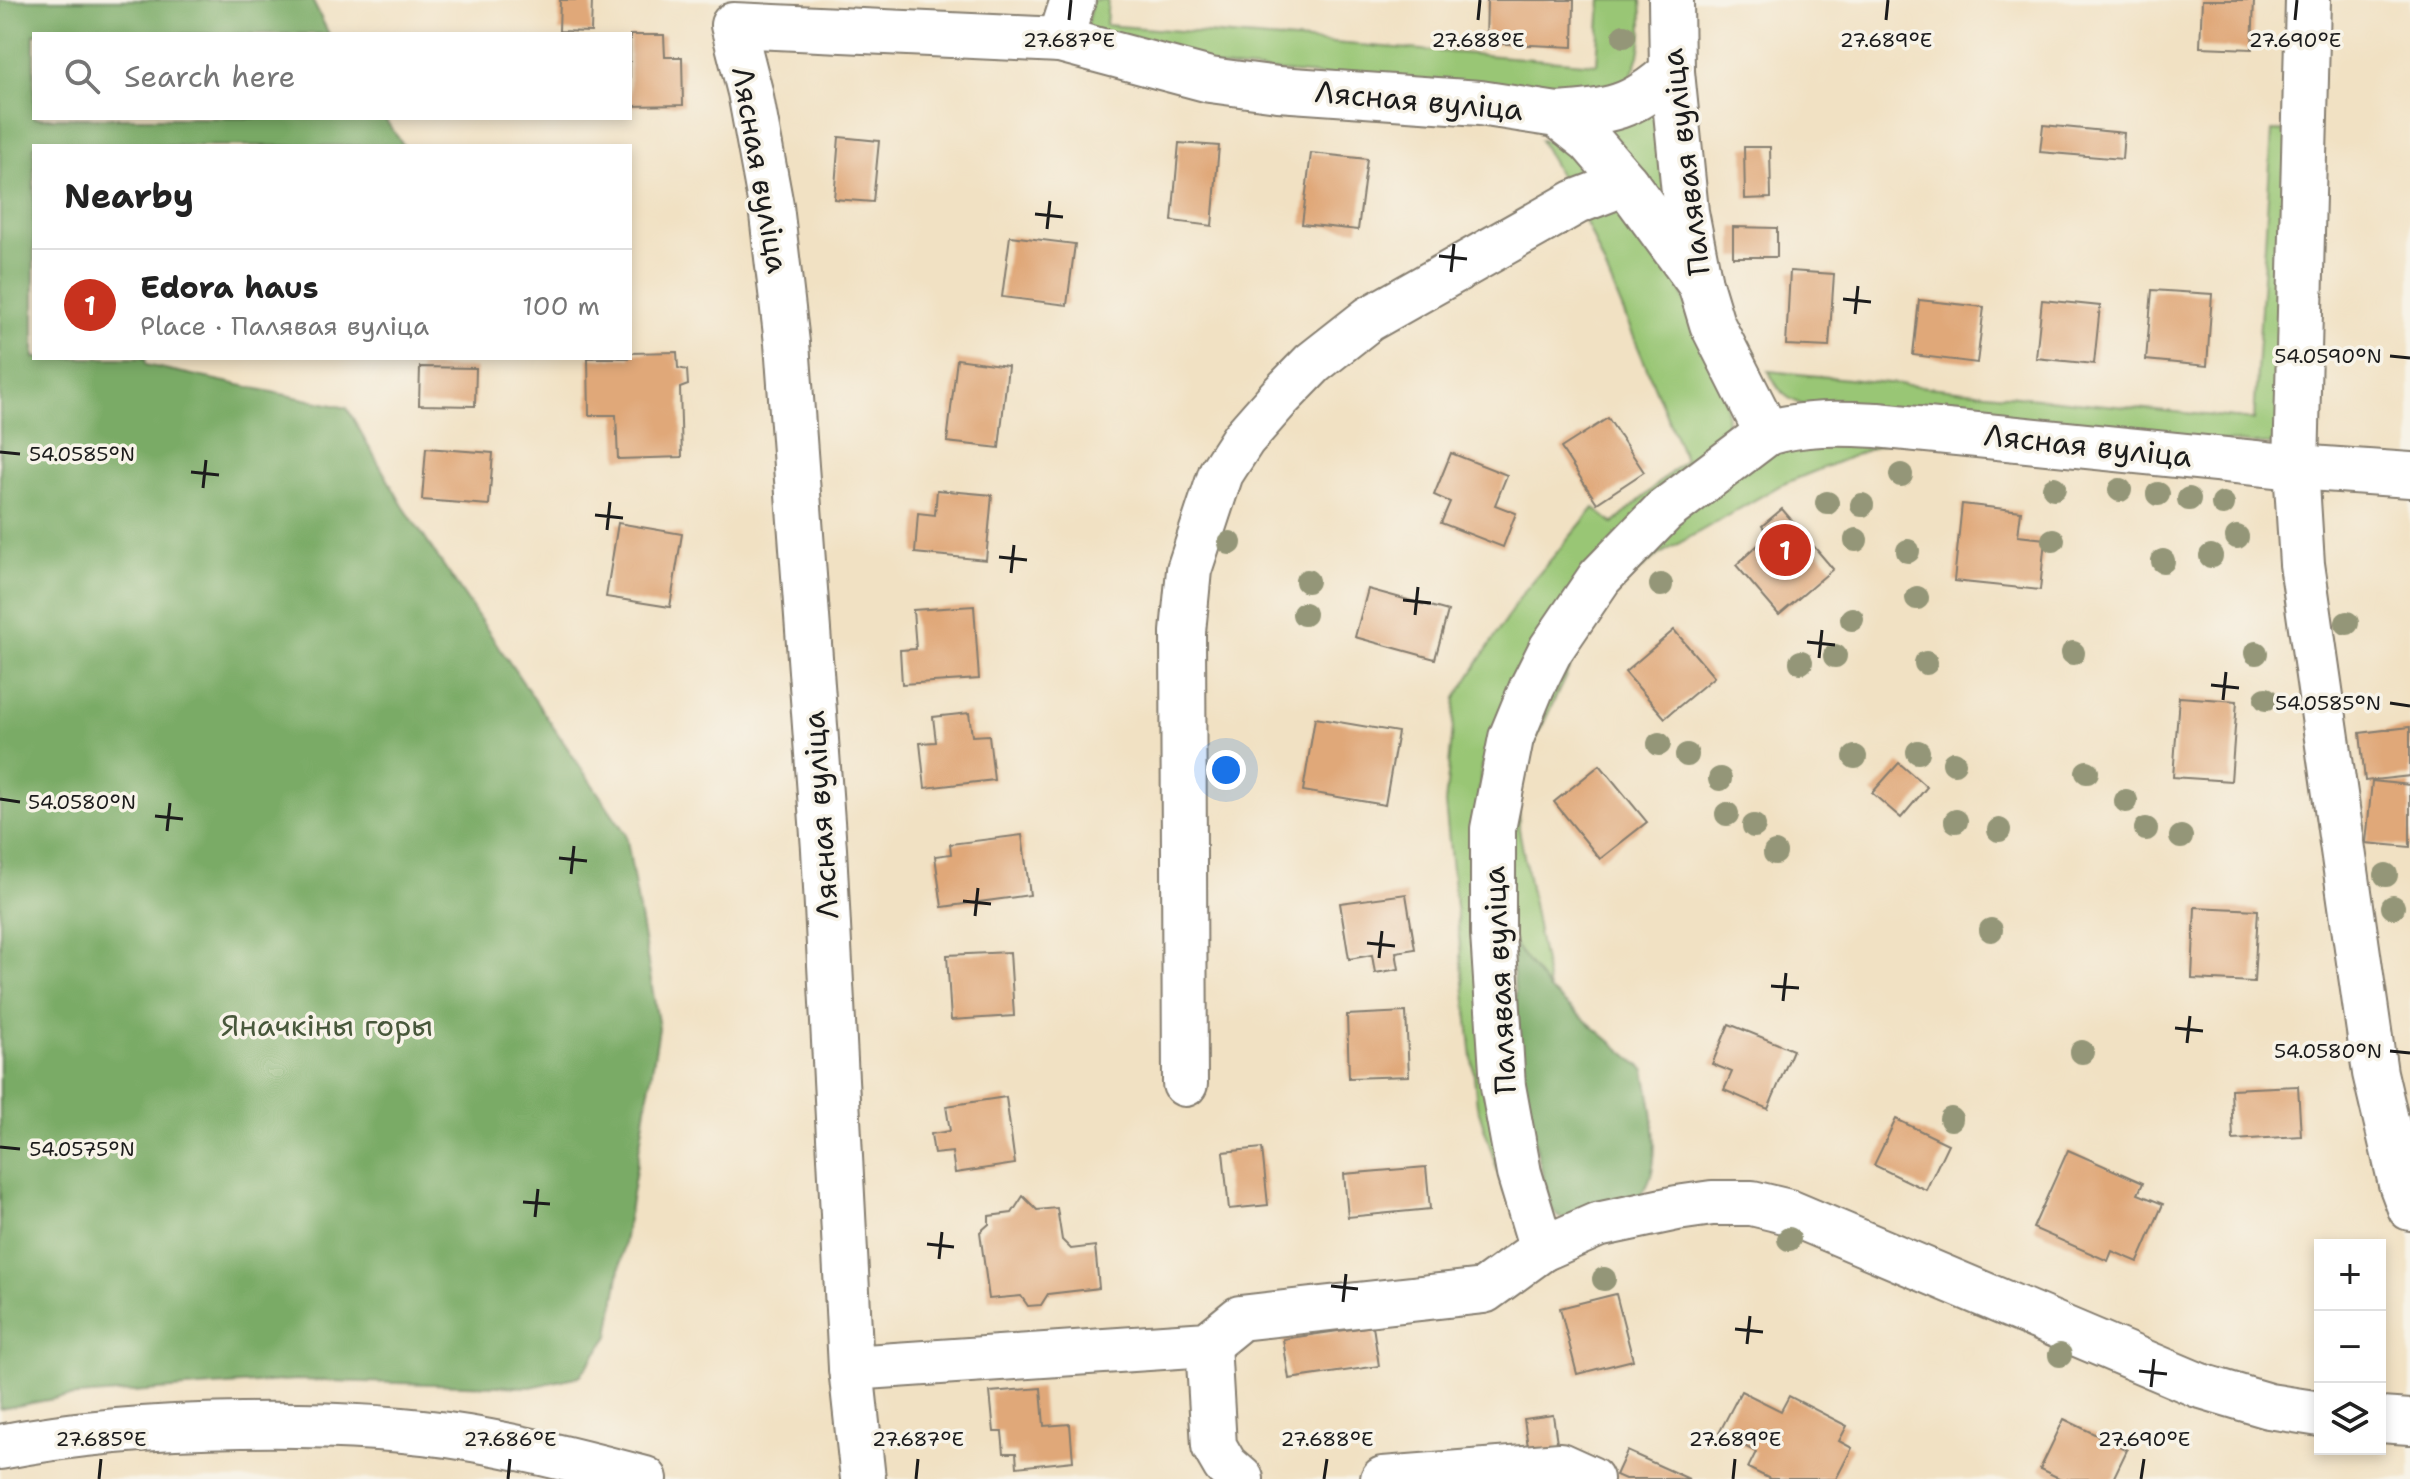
<!DOCTYPE html>
<meta charset="utf-8">
<style>
:root{--surface:#fff;--page:#f6f6f6;--text:#222;--muted:#767676;--line:#e0e0e0;--accent:#c8321e}
body{margin:0;font-family:"Shantell Sans",sans-serif;background:var(--page);color:var(--text)}
.controls{position:absolute;right:24px;bottom:24px;display:grid;overflow:hidden;border-radius:0px;box-shadow:0 4px 12px #0003}
.controls button{width:72px;height:72px;display:grid;place-items:center;padding:0;border:0;border-bottom:2px solid var(--line);background:var(--surface);color:var(--text);font:40px sans-serif}
.you{position:absolute;left:1226px;top:770px;width:28px;height:28px;margin:-20px;border:6px solid #fff;border-radius:50%;background:#1a73e8;box-shadow:0 0 0 12px #1a73e833}
.badge{display:grid;place-items:center;width:52px;height:52px;border-radius:50%;background:var(--accent);color:#fff;font-size:26px;font-weight:700}
.pin{position:absolute;translate:-50% -50%;border:4px solid #fff;box-shadow:0 2px 8px #0006}
.list{margin:0;padding:0;list-style:none}
h2{display:flex;justify-content:space-between;align-items:center;height:104px;margin:0;padding:0 32px;font-size:34px}
h2 small{font-size:26px;font-weight:400;color:var(--muted)}
.list li{display:grid;grid-template-columns:52px 1fr auto;gap:24px;align-items:center;box-sizing:border-box;height:112px;padding:0 32px;border-top:2px solid var(--line)}
.list b{display:block;font-size:30px;white-space:nowrap}
.list p{margin:0;font-size:26px;white-space:nowrap;color:var(--muted)}
.list em{font-size:26px;font-style:normal;color:var(--muted)}
.icon{flex:none;width:44px;height:44px;fill:none;stroke:currentColor;stroke-width:2;stroke-linecap:round;stroke-linejoin:round}
.map{position:relative;flex:none;width:2410px;height:1479px;overflow:hidden}
.search{position:absolute;background:var(--surface);box-shadow:0 4px 12px #0003;left:32px;top:32px;width:600px;height:88px;display:flex;align-items:center;gap:20px;box-sizing:border-box;padding:0 28px;border-radius:0px;color:var(--muted);font-size:30px}
.panel{position:absolute;background:var(--surface);box-shadow:0 4px 12px #0003;left:32px;top:144px;width:600px;height:216px;border-radius:0px}
.map>svg:first-child{display:block}
.green{fill:#99c674;stroke:#5a7148;stroke-width:2}
.forest{fill:#7aab66;stroke:#4b6441;stroke-width:2}
.building{fill:#e0a879}
.lines{fill:none;stroke-linecap:round;stroke-linejoin:round}
.minor-casing{stroke:#867e70;stroke-width:48}
.minor{stroke:#fff;stroke-width:44}
.tree{fill:#949678}
.ticks{fill:none;stroke:#1c1c1c;stroke-width:3}
.labels{text-anchor:middle;stroke-width:7;stroke-linejoin:round;paint-order:stroke}
.street-label{font-size:30px;fill:#1c1c1c;stroke:#f7f3e8}
.park-label{font-size:30px;fill:#48583b;stroke:#f7f3e8}
.ticks-label{font-size:20px;text-anchor:middle;fill:#1c1c1c;stroke:#f7f3e8;stroke-width:7;stroke-linejoin:round;paint-order:stroke}
</style>
<div class="map">
<svg width="2410" height="1479" viewBox="0 0 2410 1479">
<rect width="100%" height="100%" fill="#f7f3e8"/>
<filter id="ink" filterUnits="userSpaceOnUse"><feTurbulence type="fractalNoise" baseFrequency=".0125" numOctaves="2"/><feDisplacementMap in="SourceGraphic" scale="16" xChannelSelector="R" yChannelSelector="G"/><feConvolveMatrix kernelMatrix="1 2 1 2 8 2 1 2 1" color-interpolation-filters="sRGB"/></filter>
<filter id="wash" filterUnits="userSpaceOnUse"><feTurbulence type="fractalNoise" baseFrequency=".006" numOctaves="4" result="noise"/><feDisplacementMap in="SourceGraphic" scale="32" xChannelSelector="R" yChannelSelector="G"/><feGaussianBlur stdDeviation="1.8" result="paint"/><feColorMatrix in="noise" values="0 0 0 0 0 0 0 0 0 0 0 0 0 0 0 0 0 1.4 0 .05"/><feComposite in="paint" operator="in"/></filter>
<g filter="url(#wash)">
<rect width="100%" height="100%" fill="#f1e1c3"/>
<g class="green">
<path d="M1092,0H1108L1106,25L1597,64L1601,0H1641C1644,40 1643,70 1612,99L1219,67L1087,28Z"/>
<path d="M1653,108L1671,206L1583,124Z"/>
<path d="M2272,131L2292,132L2278,434L2270,445L1807,406C1786,400 1777,390 1769,371L2254,420Z"/>
<path d="M1540,140L1566,141L1674,274L1726,398L1727,431L1721,444L1507,702L1481,770L1476,839L1504,1191L1477,1105L1445,804L1456,698L1522,594L1594,508L1613,524L1685,460L1589,229Z"/>
<path d="M1837,438L1887,442L1781,485L1657,556L1615,591L1594,616L1517,779L1519,829L1549,990C1537,975 1520,959 1512,942C1506,930 1509,880 1509,863C1509,778 1534,695 1580,623C1589,608 1599,592 1611,579C1634,554 1661,531 1687,510C1738,469 1770,445 1837,438Z"/>
</g>
<g class="forest">
<path d="M0,0H312L329,34H34V118H384L404,146H34V358H145L146,365L347,408L403,506L626,834L659,1028L609,1336L580,1376L531,1387L296,1380L64,1397L0,1409Z"/>
<path d="M1511,940L1549,990L1645,1070C1652,1111 1671,1187 1624,1209C1615,1213 1603,1214 1593,1217C1573,1222 1563,1226 1550,1207L1531,1125L1520,1056Z"/>
</g>
<g id="blocks">
<g class="building">
<path d="M560,0H592L591,32L559,31Z"/>
<path d="M1487,0H1574L1573,47L1486,43Z"/>
<path d="M2202,0H2254L2252,49L2200,47Z"/>
<path d="M630,35H664L665,57H682L683,105L630,106Z"/>
<path d="M2043,125L2124,133L2122,159L2040,152Z"/>
<path d="M839,137L879,141L873,202L834,199Z"/>
<path d="M1179,143L1219,146L1212,226L1172,221Z"/>
<path d="M1744,147H1770L1771,198L1745,199Z"/>
<path d="M1311,153L1367,159L1358,230L1302,224Z"/>
<path d="M1733,227L1777,228V257H1733Z"/>
<path d="M1010,236L1075,244L1067,305L1002,297Z"/>
<path d="M1790,271L1834,274L1829,347L1786,345Z"/>
<path d="M2152,290L2212,294L2207,366L2146,360Z"/>
<path d="M1919,300L1984,307L1977,363L1913,355Z"/>
<path d="M2042,300L2100,306L2094,364L2036,358Z"/>
<path d="M677,352L678,368L687,370L688,385L680,388L682,457L618,459L616,415H589L588,358H630V353Z"/>
<path d="M957,359L1008,366L999,448L947,442Z"/>
<path d="M420,367L476,368L475,406L419,405Z"/>
<path d="M1608,418L1644,472L1597,503L1561,448Z"/>
<path d="M426,448L493,453L489,505L422,500Z"/>
<path d="M1451,453L1507,475L1495,505L1516,513L1503,547L1441,523L1450,502L1434,495Z"/>
<path d="M937,490L992,495L986,560L915,553L918,513L935,515Z"/>
<path d="M1962,504L2021,511L2018,536L2045,539L2040,590L1954,581Z"/>
<path d="M1782,509L1833,569L1779,615L1736,565L1769,535L1762,526Z"/>
<path d="M618,523L682,534L670,607L606,597Z"/>
<path d="M1368,589L1448,611L1435,659L1355,637Z"/>
<path d="M974,606L979,679L902,684L900,650L916,649L913,610Z"/>
<path d="M1674,630L1714,677L1665,718L1625,672Z"/>
<path d="M2179,697L2237,701L2231,781L2173,777Z"/>
<path d="M969,713L972,736L989,735L994,780L925,788L920,743L936,742L933,717Z"/>
<path d="M1315,718L1398,732L1385,805L1303,791Z"/>
<path d="M2410,727V776L2365,781L2360,733Z"/>
<path d="M1899,763L1927,787L1901,818L1872,793Z"/>
<path d="M1600,765L1647,822L1600,859L1554,802Z"/>
<path d="M2372,781L2410,785V847L2366,843Z"/>
<path d="M1022,835L1030,895L942,907L935,856L951,854L950,844Z"/>
<path d="M1406,894L1415,949L1396,952L1399,969L1375,973L1372,955L1349,959L1340,903Z"/>
<path d="M2195,907L2258,910L2254,982L2192,979Z"/>
<path d="M1010,952L1014,1016L951,1020L947,955Z"/>
<path d="M1406,1012L1409,1076L1349,1078L1347,1015Z"/>
<path d="M1729,1024L1793,1050L1768,1109L1724,1090L1732,1072L1712,1064Z"/>
<path d="M2298,1086L2301,1136L2233,1140L2231,1089Z"/>
<path d="M1006,1097L1015,1164L955,1173L952,1152L934,1154L931,1134L950,1131L946,1106Z"/>
<path d="M1896,1119L1948,1144L1926,1190L1874,1165Z"/>
<path d="M1262,1148L1268,1205L1229,1209L1223,1152Z"/>
<path d="M2068,1150L2143,1183L2138,1194L2163,1204L2138,1262L2112,1251L2108,1261L2033,1228Z"/>
<path d="M1426,1167L1430,1209L1348,1217L1344,1174Z"/>
<path d="M1023,1196L1037,1210L1057,1208L1062,1240L1071,1249L1095,1246L1099,1288L1048,1294L1041,1305L1028,1306L1021,1296L989,1299L980,1232L989,1224V1216L1012,1213Z"/>
<path d="M1616,1294L1633,1360L1577,1374L1560,1308Z"/>
<path d="M1373,1326L1379,1366L1289,1379L1283,1339Z"/>
<path d="M1041,1388L1044,1426L1070,1424L1073,1461L1017,1467L1016,1453H1004L1002,1432H994L990,1392Z"/>
<path d="M1741,1391L1781,1411L1789,1396L1847,1426L1839,1441L1852,1448L1836,1479H1770L1748,1468L1756,1452L1719,1433Z"/>
<path d="M1553,1415L1558,1449L1529,1454L1524,1419Z"/>
<path d="M2064,1419L2127,1450L2113,1479H2061L2040,1469Z"/>
<path d="M1627,1451L1689,1479H1625L1616,1475Z"/>
</g>
</g>
</g>
<g filter="url(#ink)">
<use href="#blocks" fill-opacity="0" stroke="#867e70" stroke-width="2"/>
<g class="lines">
<g class="minor-casing">
<g id="minor">
<path d="M1671,0L1672,72L1686,212L1700,284L1712,324L1767,433L1664,511L1600,577L1551,649L1532,687L1511,738L1493,829V934L1503,1086L1519,1173L1542,1249L1597,1225L1677,1208L1712,1203H1752L1789,1212L2198,1385L2269,1406L2320,1414"/>
<path d="M2308,0L2296,467L2302,564L2375,1073L2401,1184L2410,1208"/>
<path d="M1060,40L1073,0"/>
<path d="M1557,115C1610,111 1631,109 1672,72"/>
<path d="M1767,433C1804,422 1838,423 1877,425L2296,467L2410,475"/>
<path d="M1185,1084L1183,632L1189,570L1221,473L1243,439L1279,398L1313,363L1369,319L1576,202L1626,183"/>
<path d="M1208,1344L1214,1446L1225,1465L1241,1479"/>
<path d="M851,1368L1208,1344L1240,1318L1484,1291L1542,1249"/>
<path d="M2380,1420L2410,1422"/>
<path d="M0,1447C81,1431 160,1426 242,1425C317,1424 393,1426 467,1438C527,1448 586,1463 645,1479"/>
<path d="M863,1479L851,1368L824,849L787,343L771,206L750,92L733,25L1060,40L1210,80L1278,89L1480,103L1557,115L1590,141L1626,183L1700,284"/>
<path d="M1383,1479L1560,1465L1591,1479"/>
</g>
</g>
<use href="#minor" class="minor"/>
</g>
<g class="tree">
<circle cx="1624" cy="36" r="12"/>
<circle cx="1901" cy="475" r="12"/>
<circle cx="2054" cy="488" r="12"/>
<circle cx="2120" cy="490" r="12"/>
<circle cx="2158" cy="494" r="12"/>
<circle cx="2189" cy="499" r="12"/>
<circle cx="1827" cy="503" r="12"/>
<circle cx="2223" cy="504" r="12"/>
<circle cx="1862" cy="505" r="12"/>
<circle cx="2237" cy="537" r="12"/>
<circle cx="1856" cy="540" r="12"/>
<circle cx="2053" cy="540" r="12"/>
<circle cx="1230" cy="543" r="12"/>
<circle cx="1908" cy="551" r="12"/>
<circle cx="2211" cy="556" r="12"/>
<circle cx="2163" cy="561" r="12"/>
<circle cx="1307" cy="581" r="12"/>
<circle cx="1661" cy="585" r="12"/>
<circle cx="1917" cy="598" r="12"/>
<circle cx="1304" cy="614" r="12"/>
<circle cx="1852" cy="619" r="12"/>
<circle cx="2347" cy="623" r="12"/>
<circle cx="2073" cy="653" r="12"/>
<circle cx="2256" cy="653" r="12"/>
<circle cx="1835" cy="656" r="12"/>
<circle cx="1801" cy="662" r="12"/>
<circle cx="1926" cy="663" r="12"/>
<circle cx="2266" cy="699" r="12"/>
<circle cx="1659" cy="744" r="12"/>
<circle cx="1918" cy="752" r="12"/>
<circle cx="1687" cy="755" r="12"/>
<circle cx="1855" cy="757" r="12"/>
<circle cx="1954" cy="763" r="12"/>
<circle cx="2087" cy="772" r="12"/>
<circle cx="1720" cy="779" r="12"/>
<circle cx="2126" cy="801" r="12"/>
<circle cx="1727" cy="814" r="12"/>
<circle cx="1956" cy="821" r="12"/>
<circle cx="1754" cy="826" r="12"/>
<circle cx="2146" cy="829" r="12"/>
<circle cx="1999" cy="830" r="12"/>
<circle cx="2181" cy="837" r="12"/>
<circle cx="1775" cy="853" r="12"/>
<circle cx="2386" cy="875" r="12"/>
<circle cx="2393" cy="907" r="12"/>
<circle cx="1991" cy="930" r="12"/>
<circle cx="2082" cy="1052" r="12"/>
<circle cx="1951" cy="1119" r="12"/>
<circle cx="1789" cy="1239" r="12"/>
<circle cx="1604" cy="1279" r="12"/>
<circle cx="2060" cy="1355" r="12"/>
</g>
</g>
<path class="ticks" d="M1069,20L1071,0M1478,20L1480,0M1886,20L1888,0M2295,20L2297,0M1035,214L1063,217M1047,229L1050,201M1439,256L1467,259M1451,272L1454,244M1843,299L1871,302M1855,314L1858,286M2390,356L2410,358M0,452L20,454M191,472L219,475M203,488L206,460M595,515L623,518M607,530L610,502M999,557L1027,560M1011,573L1014,545M1403,600L1431,603M1415,615L1418,587M1807,642L1835,645M1819,658L1822,630M2211,685L2239,688M2223,700L2226,672M2390,703L2410,706M0,799L20,802M155,816L183,819M167,831L170,803M559,858L587,861M571,874L574,846M963,901L991,904M975,916L978,888M1367,943L1395,946M1379,958L1382,931M1771,986L1799,988M1783,1001L1786,973M2175,1028L2203,1031M2187,1043L2190,1016M2390,1051L2410,1053M0,1147L20,1149M523,1202L550,1204M535,1217L538,1189M927,1244L954,1247M939,1259L942,1232M1331,1286L1358,1289M1343,1302L1346,1274M1735,1329L1763,1332M1747,1344L1750,1316M2139,1371L2167,1374M2151,1387L2154,1359M99,1479L101,1459M508,1479L510,1459M916,1479L918,1459M1324,1479L1327,1459M1733,1479L1735,1459M2141,1479L2144,1459"/>
<g class="labels">
<g class="street-label">
<text transform="translate(1419 101) rotate(5)" y="10">Лясная вуліца</text>
<text transform="translate(1686 162) rotate(-97)" y="10">Палявая вуліца</text>
<text transform="translate(760 170) rotate(80)" y="10">Лясная вуліца</text>
<text transform="translate(2088 446) rotate(6)" y="10">Лясная вуліца</text>
<text transform="translate(821 815) rotate(-94)" y="10">Лясная вуліца</text>
<text transform="translate(1500 980) rotate(-93)" y="10">Палявая вуліца</text>
</g>
<g class="park-label">
<text x="327" y="1036">Яначкіны горы</text>
</g>
</g>
<g class="ticks-label">
<text x="1069" y="47">27.687°E</text>
<text x="1478" y="47">27.688°E</text>
<text x="1886" y="47">27.689°E</text>
<text x="2295" y="47">27.690°E</text>
<text x="2328" y="363">54.0590°N</text>
<text x="82" y="461">54.0585°N</text>
<text x="2328" y="710">54.0585°N</text>
<text x="82" y="809">54.0580°N</text>
<text x="2328" y="1058">54.0580°N</text>
<text x="82" y="1156">54.0575°N</text>
<text x="101" y="1446">27.685°E</text>
<text x="510" y="1446">27.686°E</text>
<text x="918" y="1446">27.687°E</text>
<text x="1327" y="1446">27.688°E</text>
<text x="1735" y="1446">27.689°E</text>
<text x="2144" y="1446">27.690°E</text>
</g>
</svg>
<div class="controls">
<button>+</button>
<button>−</button>
<button><svg class="icon" aria-label="layers" viewBox="0 0 24 24"><path d="M12 4l9 5-9 5-9-5zM3 14l9 5 9-5"/></svg></button>
</div>
<div class="you"></div>
<div class="pin badge" style="left:1785px;top:550px">1</div>
<div class="search"><svg class="icon" aria-label="search" viewBox="0 0 24 24"><circle cx="10" cy="10" r="6"/><path d="M15 15l6 6"/></svg>Search here</div>
<section class="panel">
<h2>Nearby<small></small></h2>
<ul class="list">
<li><span class="badge">1</span><div><b>Edora haus</b><p>Place · Палявая вуліца</p></div><em>100 m</em></li>
</ul>
</section>
</div>
